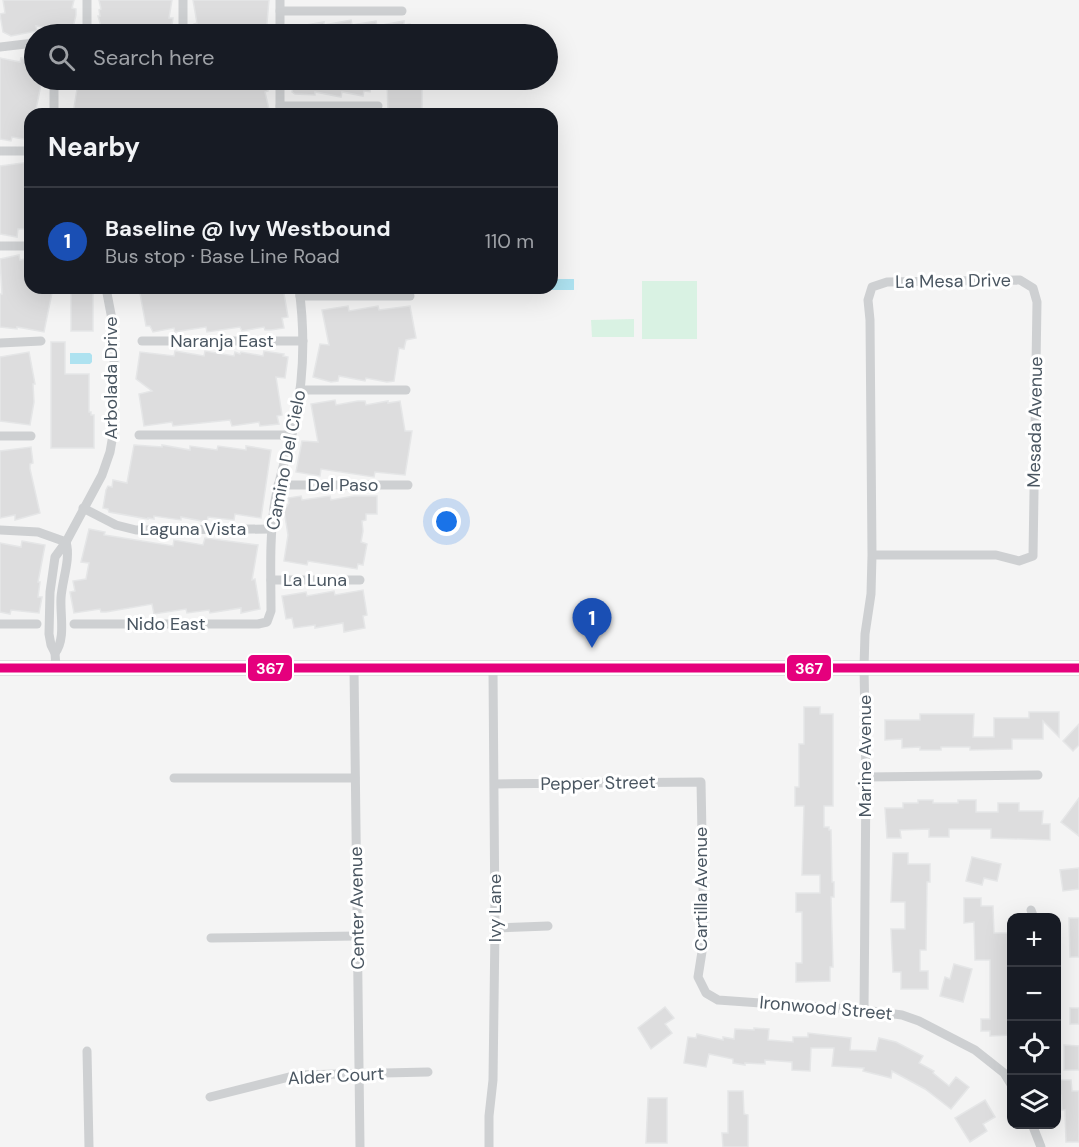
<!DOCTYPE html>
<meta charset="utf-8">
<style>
:root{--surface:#171b24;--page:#20242c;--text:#f1f3f6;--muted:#9ea1a6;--line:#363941;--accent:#b45309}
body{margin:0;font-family:"DM Sans",sans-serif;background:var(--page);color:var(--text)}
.controls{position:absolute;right:18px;bottom:18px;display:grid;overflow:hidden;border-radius:12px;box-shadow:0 6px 24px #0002}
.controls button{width:54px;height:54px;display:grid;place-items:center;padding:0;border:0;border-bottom:2px solid var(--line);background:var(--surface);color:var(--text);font:30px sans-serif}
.you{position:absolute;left:447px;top:522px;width:21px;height:21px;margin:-15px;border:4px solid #fff;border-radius:50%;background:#1a73e8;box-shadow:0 0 0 9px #1a73e833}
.badge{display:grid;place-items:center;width:39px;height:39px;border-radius:50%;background:var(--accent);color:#fff;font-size:20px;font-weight:700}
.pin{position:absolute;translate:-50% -50px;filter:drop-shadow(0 2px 3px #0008)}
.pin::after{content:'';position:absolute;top:32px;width:21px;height:18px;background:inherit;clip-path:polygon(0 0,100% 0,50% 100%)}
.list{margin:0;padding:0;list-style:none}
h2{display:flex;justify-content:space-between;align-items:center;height:78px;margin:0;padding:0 24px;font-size:26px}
h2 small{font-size:20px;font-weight:400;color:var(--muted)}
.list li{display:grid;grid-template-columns:39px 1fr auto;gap:18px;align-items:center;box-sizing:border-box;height:108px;padding:0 24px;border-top:2px solid var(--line)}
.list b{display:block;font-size:22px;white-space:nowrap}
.list p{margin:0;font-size:20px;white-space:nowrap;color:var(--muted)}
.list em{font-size:20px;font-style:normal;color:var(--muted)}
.icon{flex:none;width:33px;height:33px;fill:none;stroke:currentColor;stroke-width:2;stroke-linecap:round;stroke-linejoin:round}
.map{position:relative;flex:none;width:1079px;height:1147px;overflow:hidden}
.search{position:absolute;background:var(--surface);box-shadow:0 6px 24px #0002;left:24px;top:24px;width:534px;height:66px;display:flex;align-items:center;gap:15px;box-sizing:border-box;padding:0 21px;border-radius:33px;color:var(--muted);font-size:22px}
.panel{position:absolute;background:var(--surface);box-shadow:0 6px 24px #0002;left:24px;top:108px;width:534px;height:186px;border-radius:18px}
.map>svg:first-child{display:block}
.green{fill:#d9f2e3}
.water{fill:#aee2f0}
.building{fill:#ddddde;stroke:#e5e6e7;stroke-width:1.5}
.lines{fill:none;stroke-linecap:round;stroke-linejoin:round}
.minor{stroke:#ced0d2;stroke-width:9}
.primary{stroke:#caced1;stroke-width:15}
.bus-1-casing{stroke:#fff;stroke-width:14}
.bus-1{stroke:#e5007d;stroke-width:9}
.labels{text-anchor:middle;stroke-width:6;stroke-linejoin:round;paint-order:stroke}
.street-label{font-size:18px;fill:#4a5661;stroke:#fff}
.line-badge{stroke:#fff;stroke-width:2}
.badge-label{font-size:16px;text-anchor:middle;font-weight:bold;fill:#fff}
</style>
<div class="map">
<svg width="1079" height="1147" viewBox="0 0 1079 1147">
<rect width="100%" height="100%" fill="#f4f4f4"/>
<g class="green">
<rect x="642" y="281" width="55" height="58"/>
<path d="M634,319V337H592L591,320Z"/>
</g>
<g class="water">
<path d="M552,279H574V290H546V288H552Z"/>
<path d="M70,353H90L92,355V362L90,364H70Z"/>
</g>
<g class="building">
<path d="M3,0H74L72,8L76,9V15L72,32L36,26L37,31L11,36L3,32L0,14L5,13Z"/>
<path d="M99,0H172L169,18H173L171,31L165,30L164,34H162L139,31L140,26L103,33L98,16H100L99,10L101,9Z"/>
<path d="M193,0H269L266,34H196L194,24L197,23Z"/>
<path d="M351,20L352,25L376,21L377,26L404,21V25L410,24L412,34H302L300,26L324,22V25Z"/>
<path d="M34,50V80H42L35,114H30V140L12,137L11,141L0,139V58L20,62L21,58L26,59L28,51Z"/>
<path d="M61,80H266L268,91L265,92L270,114H73L77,89L61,86Z"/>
<path d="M292,80H372L370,92L364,91L363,96L342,92L341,97L315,92V95L295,94L292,92L293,88H291Z"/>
<path d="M387,80H422V114H388Z"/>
<path d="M30,162V229H18L17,237L0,234V166Z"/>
<path d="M19,255L20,260L30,258V288H53L44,332L17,327V329L0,327V294H2L0,259Z"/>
<path d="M139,288H283L288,317L282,318L284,328L271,330H265L264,327L242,331L240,327L207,332L206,327L180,331L175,332L174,328L153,332L150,326H146Z"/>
<rect x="71" y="292" width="22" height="39"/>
<path d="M348,306L349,311L378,306L379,310L410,306L416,338L406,340L404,349L399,348L394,381L387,382L366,378L365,381L339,376L338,381L331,382L313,377L320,344L329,345L322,310Z"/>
<path d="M51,342H65V374H89V412H91V415H94V448H51Z"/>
<path d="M175,351L204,356L205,351L234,356L235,352L240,354L241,352L263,356L264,351L284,354L283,356L288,357L285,378L276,377L282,415L277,416L279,424L260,426L259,422L232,426L230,420L173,426L172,422L144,426L139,394L152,391L136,379L140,352L174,356Z"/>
<path d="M29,352L35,384H33L34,402L30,425L0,421V357Z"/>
<path d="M335,400L336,405L358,401H365L366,405L388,401V403L400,401L405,431H412L405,475L375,472L374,477L321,469L320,476L296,472L302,441L318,442L311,404Z"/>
<path d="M134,445L162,447V445L190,450V446L217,450L218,446L246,450V446L271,450L261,518L235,514L234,520L208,517L207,522L181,517V520L154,516V519L148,518V519L109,512L108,509L103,508L106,490L108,486L112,487L113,480L127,483Z"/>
<path d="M31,447L33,463L30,464V469L40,513L15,520V515L0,518V451Z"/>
<path d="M301,496L302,500L330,496L331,500L354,496H377V514H366V520L362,521L363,531L361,542L367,544L363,565L358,564L357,569L308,561L307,565L284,561L288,535L284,510L289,503L288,498Z"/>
<path d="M89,529L105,532L104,535L111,536L173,546L174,540L203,545L205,538L258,545L252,580L255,579L260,609L241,613V608L210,613L209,610L187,613L186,609L154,614L152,604L106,612H101L100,609L74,613L70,592L75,591L73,581L86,579L89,563L81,562Z"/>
<path d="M22,541L45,545L38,582H40L38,597H42L39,613L11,610L10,614L0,612V543L21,547Z"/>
<path d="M363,590L367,615L363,616L365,628L344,632L343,623L315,628V625L294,628L292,618L286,619L282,596L306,592L307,596L334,591L335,595Z"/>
<path d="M804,707H820V714H833V806H824V827H829V830H831L832,882H834V897H831L833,967H830V981L796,982V963H802V912H796V893H820V875H802L804,806H795V787H799V744H804Z"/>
<path d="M1029,712H1059V737L1043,721V739H1012V749L970,750V747H941V750H920V747L902,748V739L885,740V720H920V714H974L973,737H994V718H1029Z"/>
<path d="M1079,724V745L1073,751L1063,741Z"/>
<path d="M1079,798V836L1061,822Z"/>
<path d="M918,800H933V803H958V800H976V812H998V803H1019V811H1043L1042,824H1050V840L991,838V829H949V837H929V829L900,830L901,838H887L885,808H903V803H918Z"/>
<path d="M893,853H908V864H930V882H927L926,950H920V971H928V989H901V972H893L891,929H905V902H891Z"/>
<path d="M972,857L1001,864L997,881L984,878L982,885L966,881Z"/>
<path d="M1079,868V889L1063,891L1060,870Z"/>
<path d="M964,898H981V906H993L994,933H1010L1011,1035L990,1036V1031H981V1019H990V960H975L974,922L964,923Z"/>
<path d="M1069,918H1079V957H1070Z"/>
<path d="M954,964L972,969L963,1002L940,996L945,977L950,979Z"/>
<path d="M665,1007L674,1018L665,1024L672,1033L651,1049L638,1028Z"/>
<rect x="1070" y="1008" width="9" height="16"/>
<path d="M754,1028L769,1029L768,1040L793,1042V1037H808V1033L851,1038L850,1050L876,1051L879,1038L896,1042L923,1056L919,1063L934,1071L933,1073L949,1086L956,1077L969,1087L951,1109L925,1089L892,1071L891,1078L863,1071L864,1068L832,1066L834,1048H811L810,1071L792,1070V1062L765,1060V1064L745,1063V1065L733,1063V1059L709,1054L706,1067L684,1063L688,1037L696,1038L697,1034L723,1040V1037L734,1039L735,1029L754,1030Z"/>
<path d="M1064,1045L1079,1046V1070H1064Z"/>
<path d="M1057,1080H1071L1072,1091H1079V1142H1066L1065,1110H1062L1061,1095L1058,1094Z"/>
<path d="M728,1091H743L744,1114L748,1115V1147H723L722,1133H728Z"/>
<path d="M648,1098H667V1143H646Z"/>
<path d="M985,1100L995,1117L983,1124L987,1131L970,1142L955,1118Z"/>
</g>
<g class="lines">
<g class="minor">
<path d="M87,0V34"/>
<path d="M183,0V34"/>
<path d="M280,0V34"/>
<path d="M280,11H402"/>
<path d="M0,47L34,43"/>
<path d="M54,80V114"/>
<path d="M280,80V114"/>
<path d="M280,106H378"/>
<path d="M0,151H30"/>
<path d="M0,246H30"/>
<path d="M300,296H410"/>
<path d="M142,341H303"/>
<path d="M0,343L41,341"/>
<path d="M300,390H406"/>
<path d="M139,435H292"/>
<path d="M0,436H31"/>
<path d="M278,485H408"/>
<path d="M83,508L116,525L136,530L272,529"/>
<path d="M0,530L38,532L66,542"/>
<path d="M271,580H360"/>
<path d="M0,624H37"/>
<path d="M74,624H258L267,622L271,611C271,575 269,538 275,501C280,474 289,448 295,421C304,377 305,332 299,288"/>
<path d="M55,653C66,639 60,615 61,598C62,580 71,559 66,542"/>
<path d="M56,668L55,653L51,645L49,634L50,592L55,557L66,542L102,475L110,452L114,429V330L106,288"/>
<path d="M354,669L360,1147"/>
<path d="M866,777L1038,775"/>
<path d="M174,778H355"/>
<path d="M495,784L701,782L704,939L698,977L706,993L718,1000L864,1010L902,1015L919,1021L975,1050L1004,1073L1012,1086"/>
<path d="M1031,910L1034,918"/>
<path d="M495,928L548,926"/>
<path d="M211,938L357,936"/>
<path d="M864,1010L866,777L864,667L865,634L871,594L872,555L870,320L868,300L872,287L887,282L1020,280L1033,288L1037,302L1033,556L1019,561L996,555H872"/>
<path d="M87,1051L89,1147"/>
<path d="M210,1097L297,1075L428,1072"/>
<path d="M1032,1124L1041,1147"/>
<path d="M489,1147V1116L493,1080L495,928L493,670"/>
</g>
<path class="primary" d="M0,668H1079"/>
<g class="bus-1-casing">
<path id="bus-1" d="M0,668H1079"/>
</g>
<use href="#bus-1" class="bus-1"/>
</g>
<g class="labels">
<g class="street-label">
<text transform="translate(953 281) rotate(-1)" y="6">La Mesa Drive</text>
<text x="222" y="347">Naranja East</text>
<text transform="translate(111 378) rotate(-90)" y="6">Arbolada Drive</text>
<text transform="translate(1035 422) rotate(-89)" y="6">Mesada Avenue</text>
<text transform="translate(286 460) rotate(-79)" y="6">Camino Del Cielo</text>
<text x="343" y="491">Del Paso</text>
<text x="193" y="535">Laguna Vista</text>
<text x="315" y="586">La Luna</text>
<text x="166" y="630">Nido East</text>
<text transform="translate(865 756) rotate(-90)" y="6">Marine Avenue</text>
<text transform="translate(598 783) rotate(-1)" y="6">Pepper Street</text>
<text transform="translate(701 889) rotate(-90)" y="6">Cartilla Avenue</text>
<text transform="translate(357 908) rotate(-91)" y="6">Center Avenue</text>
<text transform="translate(495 908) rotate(-90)" y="6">Ivy Lane</text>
<text transform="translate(826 1008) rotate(5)" y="6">Ironwood Street</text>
<text transform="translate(336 1076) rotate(-3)" y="6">Alder Court</text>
</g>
</g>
<g class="line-badge">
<rect x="247" y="654" width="46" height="28" rx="6" fill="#e5007d"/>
<rect x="786" y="654" width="46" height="28" rx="6" fill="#e5007d"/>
</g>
<g class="badge-label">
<text x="270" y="674">367</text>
<text x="809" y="674">367</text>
</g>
</svg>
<div class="controls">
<button>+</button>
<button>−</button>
<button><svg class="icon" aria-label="locate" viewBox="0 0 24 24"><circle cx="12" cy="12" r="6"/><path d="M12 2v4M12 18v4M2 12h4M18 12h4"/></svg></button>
<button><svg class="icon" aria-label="layers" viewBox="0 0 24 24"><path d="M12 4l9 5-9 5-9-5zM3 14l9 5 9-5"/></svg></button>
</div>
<div class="you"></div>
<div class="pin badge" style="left:592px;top:648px;background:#1a4fb4">1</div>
<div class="search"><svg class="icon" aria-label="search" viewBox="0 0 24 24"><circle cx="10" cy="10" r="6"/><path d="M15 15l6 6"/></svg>Search here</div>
<section class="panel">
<h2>Nearby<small></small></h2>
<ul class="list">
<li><span class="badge" style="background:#1a4fb4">1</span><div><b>Baseline @ Ivy Westbound</b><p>Bus stop · Base Line Road</p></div><em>110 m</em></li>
</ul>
</section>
</div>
